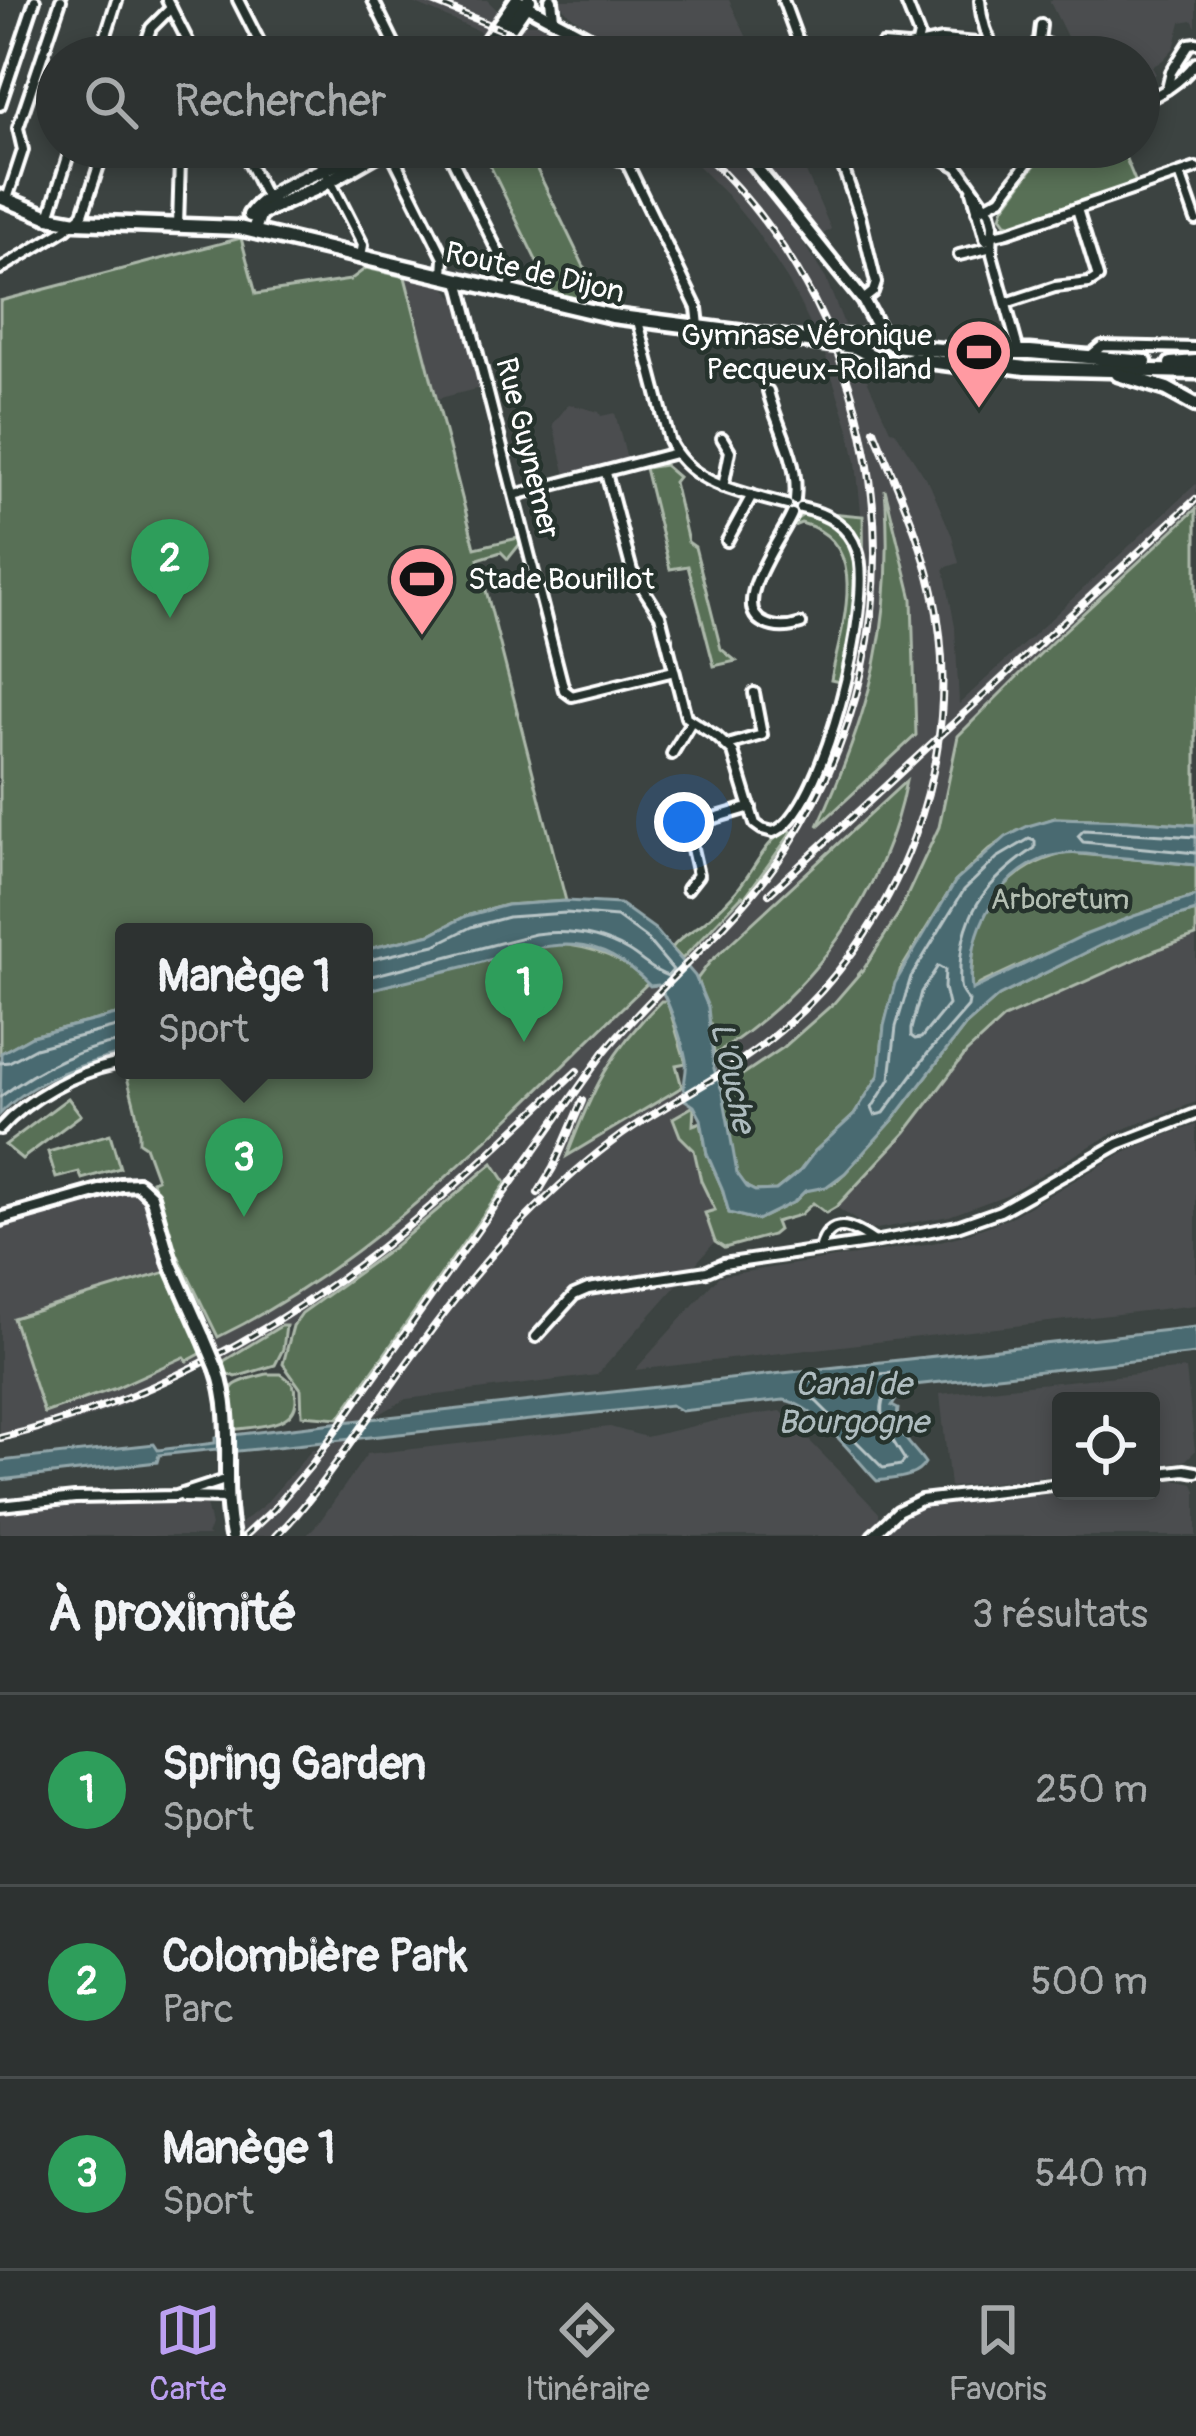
<!DOCTYPE html>
<html lang="fr">
<meta charset="utf-8">
<style>
:root{--surface:#2d3231;--page:#353a39;--text:#f1f3f6;--muted:#a7aaab;--line:#484d4d;--accent:#bca0f2}
body{margin:0;font-family:Pangolin,sans-serif;background:var(--page);color:var(--text)}
.controls{position:absolute;right:36px;bottom:36px;display:grid;overflow:hidden;border-radius:12px;box-shadow:0 6px 18px #0003}
.controls button{width:108px;height:108px;display:grid;place-items:center;padding:0;border:0;border-bottom:3px solid var(--line);background:var(--surface);color:var(--text);font:60px sans-serif}
.you{position:absolute;left:684px;top:822px;width:42px;height:42px;margin:-30px;border:9px solid #fff;border-radius:50%;background:#1a73e8;box-shadow:0 0 0 18px #1a73e833}
.badge{display:grid;place-items:center;width:78px;height:78px;border-radius:50%;background:var(--accent);color:#fff;font-size:39px;font-weight:700}
.pin{position:absolute;translate:-50% -99px;filter:drop-shadow(0 3px 6px #0008)}
.pin::after{content:'';position:absolute;top:63px;width:42px;height:36px;background:inherit;clip-path:polygon(0 0,100% 0,50% 100%)}
.popup{position:absolute;left:115px;top:923px;width:258px;height:156px;box-sizing:border-box;display:grid;place-content:center;border-radius:12px;background:var(--surface);filter:drop-shadow(0 3px 9px #0005);font-size:39px;white-space:nowrap;color:var(--muted)}
.popup b{font-size:45px;color:var(--text)}
.popup::after{content:'';position:absolute;left:50%;top:100%;margin-left:-24px;border:24px solid transparent;border-top-color:var(--surface)}
.list{margin:0;padding:0;list-style:none}
h2{display:flex;justify-content:space-between;align-items:center;height:156px;margin:0;padding:0 48px;font-size:51px}
h2 small{font-size:39px;font-weight:400;color:var(--muted)}
.list li{display:grid;grid-template-columns:78px 1fr auto;gap:36px;align-items:center;box-sizing:border-box;height:192px;padding:0 48px;border-top:3px solid var(--line)}
.list b{display:block;font-size:45px;white-space:nowrap}
.list p{margin:0;font-size:39px;white-space:nowrap;color:var(--muted)}
.list em{font-size:39px;font-style:normal;color:var(--muted)}
.icon{flex:none;width:66px;height:66px;fill:none;stroke:currentColor;stroke-width:2;stroke-linecap:round;stroke-linejoin:round}
.map{position:relative;flex:none;width:1196px;height:1536px;overflow:hidden}
.search{position:absolute;background:var(--surface);box-shadow:0 6px 18px #0003;left:36px;right:36px;top:36px;height:132px;display:flex;align-items:center;gap:30px;box-sizing:border-box;padding:0 42px;border-radius:66px;color:var(--muted);font-size:45px}
.sheet{height:732px;background:var(--surface)}
nav{display:flex;justify-content:space-around;align-items:center;box-sizing:border-box;height:168px;border-top:3px solid var(--line);background:var(--surface);font-size:33px;color:var(--muted)}
nav a{display:grid;justify-items:center;gap:6px}
nav .on{color:var(--accent)}
.map>svg:first-child{display:block}
.built{fill:#4b4e4f;fill-rule:evenodd}
.green{fill:#587056;stroke:#acb8aa;stroke-width:3}
.water{fill:#4a6b71;stroke:#92a6aa;stroke-width:3}
.lines{fill:none;stroke-linecap:round;stroke-linejoin:round}
.shore{stroke:#b7c4c6;stroke-width:3}
.street-casing{stroke:#fff;stroke-width:16}
.secondary-casing{stroke:#fff;stroke-width:20}
.primary-casing{stroke:#fff;stroke-width:21}
.street{stroke:#26332d;stroke-width:8}
.secondary{stroke:#26332d;stroke-width:10}
.primary{stroke:#26332d;stroke-width:12}
.rail-casing{stroke:#fff;stroke-width:8}
.rail{stroke:#26332d;stroke-width:3;stroke-dasharray:9;stroke-linecap:butt}
.secondary-bridge-casing{stroke:#fff;stroke-width:20;stroke-linecap:butt}
.secondary-bridge{stroke:#26332d;stroke-width:10}
.labels{text-anchor:middle;stroke-width:9;stroke-linejoin:round;paint-order:stroke}
.street-label{font-size:30px;fill:#fff;stroke:#26332d}
.poi-label{font-size:30px;fill:#fff;stroke:#26332d;text-anchor:end}
.park-label{font-size:30px;fill:#b4bfb3;stroke:#26332d}
.water-label{font-size:33px;font-style:italic;fill:#aebcbf;stroke:#26332d}
</style>
<div class="map">
<svg width="1196" height="1536" viewBox="0 0 1196 1536">
<rect width="100%" height="100%" fill="#3c4341"/>
<filter id="ink" filterUnits="userSpaceOnUse"><feTurbulence type="fractalNoise" baseFrequency=".00833" numOctaves="2"/><feDisplacementMap in="SourceGraphic" scale="24" xChannelSelector="R" yChannelSelector="G"/><feConvolveMatrix kernelMatrix="1 2 1 2 8 2 1 2 1" color-interpolation-filters="sRGB"/></filter>
<g filter="url(#ink)">
<g class="built">
<path d="M407,0H487L500,13L523,24H539L604,57H538Z"/>
<path d="M555,0H729L756,57H637L574,18Z"/>
<path d="M1049,0H1196V27L1192,20L1181,22L1174,48L1163,60L1152,67L1156,74L1139,82V57H1077Z"/>
<path d="M679,147H725L764,190L802,241L826,279L844,324L837,330L847,352L857,358L890,430L895,431L930,485L952,536L959,563L944,568L955,627L959,704L1196,484V509L1052,642L958,736L939,827L899,913L865,968L834,1003L784,1047L721,1089L714,1069V1055L745,1035L793,993L820,963L845,929L875,877L890,843L905,784L709,963L697,979L682,959L742,895L744,897L792,833L789,830L809,796L836,729L855,657L864,587L865,553L856,462L849,429L824,352L789,282L756,231L726,194ZM886,501L912,599L917,683L820,823L859,728L876,668L886,611L889,555Z"/>
<path d="M750,147H795L831,229L820,236Z"/>
<path d="M405,277L443,286L456,299L480,388L436,399Z"/>
<path d="M569,404L599,412L601,416L615,413L627,460L566,475L553,424Z"/>
<path d="M1196,936V1102L1113,1133L1006,1195L949,1216L871,1230L836,1207L906,1132L966,1053L1004,1018L1156,950Z"/>
<path d="M648,983L650,985H658L668,999L644,1018L620,1047L600,1077L590,1096L567,1154L682,1087L685,1099L694,1106L673,1119L680,1136L694,1150L701,1181L715,1211L705,1213L715,1242L597,1375L406,1399L371,1419L337,1422L506,1183L492,1163L391,1249L302,1313L293,1326H281L219,1364L209,1340L237,1328L291,1296L382,1232L467,1158Z"/>
<path d="M1196,1125V1305L635,1370L719,1276L933,1243L967,1234L1009,1218L1112,1159L1152,1140Z"/>
<path d="M116,1192L142,1197L152,1214L169,1271L13,1318L43,1412L113,1389L185,1357L188,1360L202,1353L207,1365L119,1407L66,1426L0,1443V1225Z"/>
<path d="M1186,1369L1195,1451L1185,1461L1151,1465V1401H1061V1475L950,1487L940,1394Z"/>
<path d="M781,1411L879,1513V1521L864,1536H306L320,1521L367,1454L610,1427L646,1437L715,1421Z"/>
<path d="M358,1439L300,1518L282,1536H239L238,1526L265,1504L312,1450H320L325,1443Z"/>
<path d="M1175,1480L1193,1484L1196,1491V1536H883L905,1515L919,1508L1074,1491H1151V1483Z"/>
<path d="M87,1504H206L211,1526L207,1534L210,1536H0V1512Z"/>
</g>
<g class="green">
<path d="M481,147H526L593,285L590,286L588,283L579,290V299L552,293Z"/>
<path d="M1059,147H1121L1136,183L1014,225L1006,223L1001,216L1004,207L1040,158Z"/>
<path d="M241,238L256,294L350,280L366,268L405,277L475,548L518,538L520,544L508,559L501,552L478,559L566,901L506,905L466,916L431,934L364,950V932H124V1013L32,1036L0,1054V301Z"/>
<path d="M664,465L678,477L674,482L688,542L695,547L721,649L736,661L714,666L688,566L670,569L645,468Z"/>
<path d="M885,489L912,599L916,735L818,826C872,709 895,618 885,489Z"/>
<path d="M1196,509V825L1127,820L1055,818L1017,831L990,849L955,882L900,971L884,1026L879,1075L854,1115L815,1151L800,1171L776,1190L755,1191L747,1187L736,1173L721,1089L784,1047L834,1003L865,967L899,913L939,827L958,736L1052,642Z"/>
<path d="M830,513L863,516L864,587L849,684L831,680C841,627 874,542 801,523L791,527L797,519L803,515L827,522Z"/>
<path d="M906,781C884,896 812,993 714,1055L712,1029L697,979L709,963Z"/>
<path d="M788,829L792,832L745,897L742,896L682,959L672,948C681,936 691,932 703,923C713,915 723,906 732,896C752,875 764,841 788,829Z"/>
<path d="M1069,853L1196,865V896C1120,917 1051,951 980,984L973,990L970,987C973,971 972,955 975,939C985,894 1025,860 1069,853Z"/>
<path d="M1196,911V936L1156,950L1004,1018L966,1053L906,1132L836,1207L826,1213L813,1203L800,1215L775,1222L778,1230L772,1235L724,1248L715,1242L705,1213L715,1210L701,1181L694,1150L680,1136L673,1118L694,1106L693,1125L701,1122L707,1154L722,1188L729,1213L757,1220L794,1202L805,1191L834,1183L845,1173L893,1120L965,1026L999,996L1101,945L1165,920Z"/>
<path d="M556,944C591,946 623,957 648,983C514,1110 387,1255 218,1337L163,1225L152,1181L157,1179L145,1146L139,1142C140,1119 131,1093 125,1070H364V991L538,946Z"/>
<path d="M661,1001H667L686,1063L676,1065L682,1087L567,1156C591,1092 611,1050 661,1001Z"/>
<path d="M68,1098L81,1115L22,1159L5,1145Z"/>
<path d="M110,1134L120,1168L82,1179L79,1172L56,1178L48,1152Z"/>
<path d="M493,1163L506,1183L339,1418L302,1415L301,1389L283,1364L293,1326L302,1313L391,1249Z"/>
<path d="M169,1271L202,1353L187,1361L184,1357L113,1389L44,1413L13,1318Z"/>
<path d="M281,1326H286L283,1349L275,1365L236,1377L224,1373L219,1364Z"/>
<path d="M267,1374H281C290,1380 296,1386 296,1398C297,1428 253,1426 231,1430C232,1386 218,1386 267,1374Z"/>
</g>
<g class="water">
<path d="M1055,818L1127,820L1196,825V865C1168,862 1139,859 1111,857C1095,855 1079,852 1063,854C1001,862 965,933 972,990L1082,936L1134,916L1196,896V911L1165,920L1101,945L999,996L965,1026L893,1120L845,1173L826,1187L805,1191L794,1202L757,1220L729,1213L722,1188L707,1154L701,1119L694,1106L685,1100C681,1085 688,1074 686,1060C683,1043 667,996 658,985L650,986C593,925 544,945 475,964C438,973 401,982 364,991V950L431,934L466,916L507,905L566,901L620,904L655,929L695,976L708,1007L714,1069L723,1093L737,1173L747,1187L755,1191L776,1190L800,1171L815,1151L854,1115L879,1075L884,1026L895,983L955,882L1006,837L1028,826Z"/>
<path d="M124,1013V1048L119,1050L120,1054C77,1066 32,1080 0,1114L1,1053L32,1036Z"/>
<path d="M1196,1327V1354L914,1385L898,1396L892,1406L898,1409C894,1434 912,1444 925,1463C916,1479 894,1478 877,1481C854,1457 817,1406 784,1400L681,1411L671,1405L219,1453L217,1449L159,1455L157,1462L0,1480V1461L154,1444L158,1450L215,1443V1437L334,1423Z"/>
</g>
<g class="lines">
<g class="shore">
<path d="M1196,837L1084,830L1078,836L1083,842L1196,853"/>
<path d="M1029,839L1035,841V848C990,879 963,908 960,966C960,982 957,990 969,1001L968,1007L928,1053L884,1113L875,1115L872,1108L890,1079L896,1027L911,977L964,890L997,858Z"/>
<path d="M364,961L435,945L471,927L508,917L566,913L617,917L646,938L673,970L668,976C652,971 643,960 628,951C599,934 567,930 535,934L364,978"/>
<path d="M938,966L945,970L944,988L948,1005L921,1038L915,1039L911,1036V1029L921,992Z"/>
<path d="M0,1063L9,1062L35,1048L124,1025"/>
<path d="M0,1097C36,1070 79,1047 124,1042"/>
<path d="M890,1373L895,1375L896,1381C867,1409 888,1432 905,1460L901,1465L883,1468L817,1402L804,1392L802,1387L807,1382Z"/>
</g>
<g class="street-casing">
<g id="street">
<path d="M167,0L196,57"/>
<path d="M238,0L267,57"/>
<path d="M373,0L401,57"/>
<path d="M783,0L804,57"/>
<path d="M905,0L919,35L914,57"/>
<path d="M980,0C981,21 988,40 998,57"/>
<path d="M1039,41L1041,25"/>
<path d="M882,45L908,47L942,40L989,44"/>
<path d="M99,57L117,0"/>
<path d="M141,57L151,28L171,8"/>
<path d="M1025,57L1039,41L1047,44"/>
<path d="M1167,89L1171,72L1189,44L1196,43"/>
<path d="M1139,104C1162,93 1180,83 1196,63"/>
<path d="M0,105L35,0"/>
<path d="M241,147L268,201"/>
<path d="M313,147L363,245L361,256"/>
<path d="M446,147L512,280L509,291"/>
<path d="M836,147L860,216L876,283L873,292L863,300"/>
<path d="M919,147L958,167L990,212L993,224L992,254L1019,352"/>
<circle cx="621" cy="154" r="6"/>
<path d="M389,148L444,258L443,275"/>
<path d="M625,159L697,308L699,326"/>
<path d="M1180,174L1196,220"/>
<path d="M972,191L986,240"/>
<path d="M7,199L23,150L18,128L61,0"/>
<path d="M977,211L1001,198L1039,147"/>
<path d="M49,217L71,147"/>
<path d="M178,226L180,160"/>
<path d="M985,237L1008,232L1196,168"/>
<path d="M959,255L992,247"/>
<path d="M0,269L66,229L83,214L105,147"/>
<path d="M459,280L564,690L572,696L674,671"/>
<path d="M1006,303L1055,287L1089,283L1098,277L1077,209"/>
<path d="M638,321L669,440C690,486 742,492 787,505"/>
<path d="M1090,356L1102,346L1196,348"/>
<path d="M768,391C777,428 800,460 795,500"/>
<path d="M722,438L730,451L723,487"/>
<path d="M606,473L632,571L660,615L686,717L717,737L733,752L755,824L762,829L773,832C823,816 875,598 857,550C848,524 826,513 801,508"/>
<path d="M515,495L675,453"/>
<path d="M792,514C783,537 728,606 764,623C776,629 789,628 801,624"/>
<path d="M727,541L752,495"/>
<path d="M728,745L762,735L754,693"/>
<path d="M672,754L691,722"/>
<path d="M687,889L698,875L688,831L691,825L751,807"/>
<path d="M0,1129C29,1097 74,1073 116,1064"/>
<path d="M820,1249C830,1216 851,1226 873,1241"/>
<path d="M536,1337L574,1295L588,1289L707,1271L723,1264L874,1242L957,1226L1000,1211L1118,1144L1196,1114"/>
<path d="M1151,1474L1185,1470L1196,1472"/>
<path d="M184,1497L225,1498"/>
<path d="M0,1506L75,1498L176,1496L225,1480"/>
<path d="M872,1536L898,1511L921,1500L1061,1484"/>
</g>
</g>
<g class="secondary-casing">
<g id="secondary">
<path d="M551,0L553,18"/>
<path d="M520,2L623,57"/>
<path d="M740,147L863,300L883,337"/>
<path d="M0,1219L121,1185L138,1184L151,1196L171,1264L204,1338"/>
<path d="M217,1369C236,1423 220,1480 232,1536"/>
</g>
</g>
<g class="primary-casing">
<g id="primary">
<path d="M477,57L517,0"/>
<path d="M489,57L529,0"/>
<path d="M0,197L49,217L76,222L239,228L612,316L855,347L889,365L912,359L959,365L996,364L1025,368L1196,372"/>
<path d="M250,215C272,184 340,166 373,147"/>
<path d="M254,230L260,213L317,188L389,147"/>
<path d="M840,337L859,338L876,334L894,345L959,352H1030L1145,362"/>
<path d="M1171,364L1196,362"/>
<path d="M1118,374L1167,389L1196,405"/>
</g>
</g>
<use href="#street" class="street"/>
<use href="#secondary" class="secondary"/>
<use href="#primary" class="primary"/>
<g class="rail-casing">
<g id="rail">
<path d="M428,0L528,40L564,57"/>
<path d="M769,894L1196,499"/>
<path d="M538,1193L553,1168L582,1101"/>
<path d="M0,1438C139,1405 269,1336 381,1248C450,1193 513,1131 577,1071"/>
<path d="M245,1536L274,1509L313,1463L604,1052C662,981 736,925 787,848C934,625 892,326 697,147"/>
<path d="M276,1536C315,1498 344,1451 376,1407C425,1337 474,1269 535,1209C566,1179 597,1151 633,1127C678,1098 728,1073 770,1039C900,935 969,756 933,592C921,536 895,483 874,430"/>
</g>
</g>
<use href="#rail" class="rail"/>
<g class="secondary-bridge-casing">
<path id="secondary-bridge" d="M204,1338L217,1369"/>
</g>
<use href="#secondary-bridge" class="secondary-bridge"/>
</g>
</g>
<defs>
<g id="stadium-pin" transform="scale(3.45)"><path d="M0 17L-7.5 6A9.5 9.5 0 1 1 7.5 6Z" fill="#ff9aa2" stroke="#26332d"/><path d="M0-5a6.5 5 0 1 0 0 10a6.5 5 0 1 0 0-10ZM-3.5-1.8h7v3.6h-7Z" fill="#111"/></g>
</defs>
<g fill-rule="evenodd">
<use href="#stadium-pin" x="979" y="352"/>
<use href="#stadium-pin" x="422" y="579"/>
</g>
<g class="labels">
<g class="street-label">
<text transform="translate(535 272) rotate(13)" y="10">Route de Dijon</text>
<text transform="translate(528 448) rotate(76)" y="10">Rue Guynemer</text>
</g>
<g class="poi-label">
<text x="932" y="345">Gymnase Véronique<tspan x="932" dy="34">Pecqueux-Rolland</tspan></text>
<text x="468" y="589" text-anchor="start">Stade Bourillot</text>
</g>
<g class="park-label">
<text x="1060" y="909">Arboretum</text>
</g>
<g class="water-label">
<text transform="translate(734 1077) rotate(78)" y="12">L'Ouche</text>
<text x="853" y="1395">Canal de<tspan x="853" dy="38">Bourgogne</tspan></text>
</g>
</g>
</svg>
<div class="controls">
<button><svg class="icon" aria-label="locate" viewBox="0 0 24 24"><circle cx="12" cy="12" r="6"/><path d="M12 2v4M12 18v4M2 12h4M18 12h4"/></svg></button>
</div>
<div class="you"></div>
<div class="pin badge" style="left:524px;top:1042px;background:#2e9e5b">1</div>
<div class="pin badge" style="left:170px;top:618px;background:#2e9e5b">2</div>
<div class="pin badge" style="left:244px;top:1217px;background:#2e9e5b">3</div>
<div class="popup"><b>Manège 1</b>Sport</div>
<div class="search"><svg class="icon" aria-label="search" viewBox="0 0 24 24"><circle cx="10" cy="10" r="6"/><path d="M15 15l6 6"/></svg>Rechercher</div>
</div>
<section class="sheet">
<h2>À proximité<small>3 résultats</small></h2>
<ul class="list">
<li><span class="badge" style="background:#2e9e5b">1</span><div><b>Spring Garden</b><p>Sport</p></div><em>250 m</em></li>
<li><span class="badge" style="background:#2e9e5b">2</span><div><b>Colombière Park</b><p>Parc</p></div><em>500 m</em></li>
<li><span class="badge" style="background:#2e9e5b">3</span><div><b>Manège 1</b><p>Sport</p></div><em>540 m</em></li>
</ul>
</section>
<nav>
<a class="on"><svg class="icon" aria-label="map" viewBox="0 0 24 24"><path d="M3 6l6-2 6 2 6-2v14l-6 2-6-2-6 2zM9 4v14M15 6v14"/></svg>Carte</a>
<a><svg class="icon" aria-label="directions" viewBox="0 0 24 24"><path d="M12 3l9 9-9 9-9-9zM9 14v-3h6M13 9l2 2-2 2"/></svg>Itinéraire</a>
<a><svg class="icon" aria-label="saved" viewBox="0 0 24 24"><path d="M7 4h10v16l-5-4-5 4z"/></svg>Favoris</a>
</nav>
